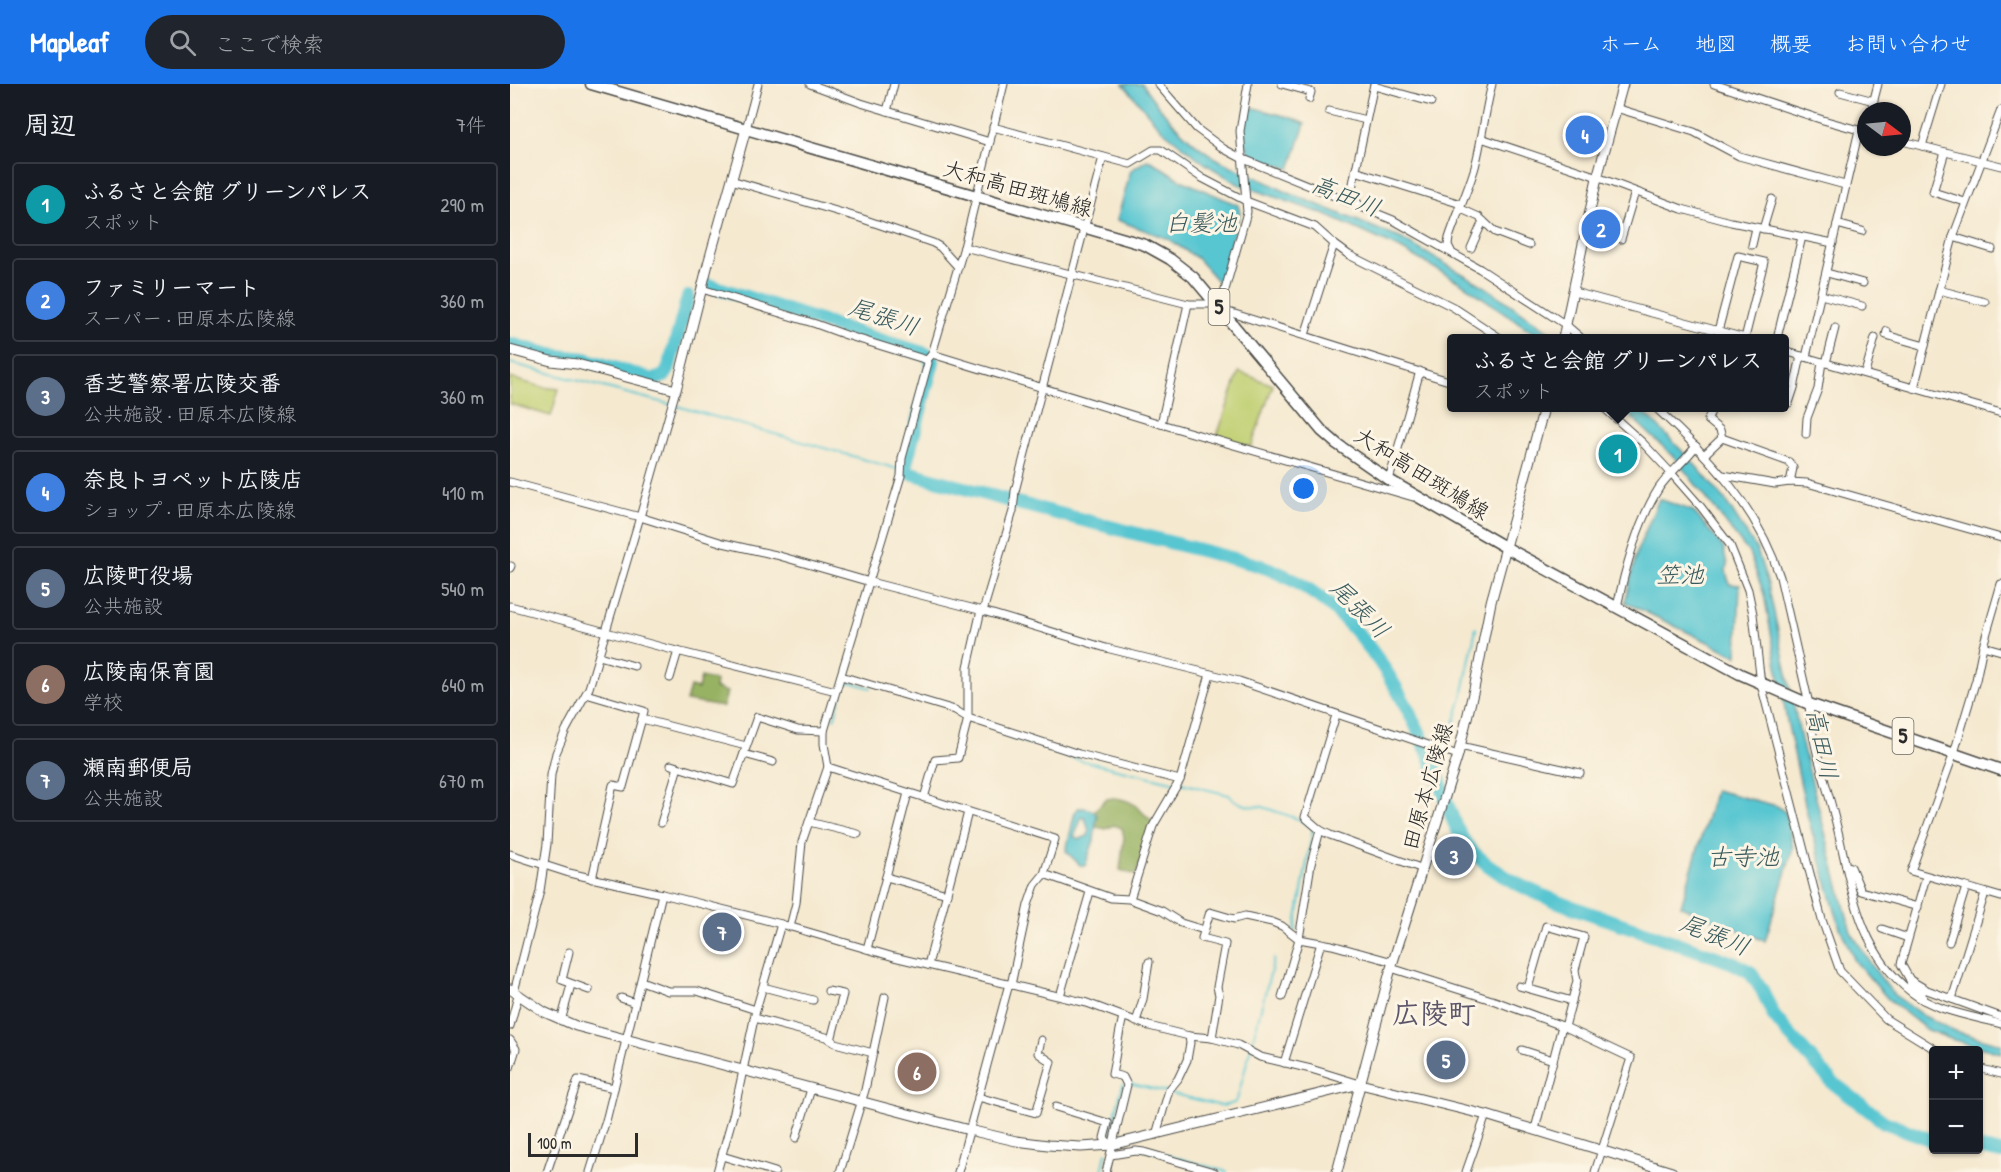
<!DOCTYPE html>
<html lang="ja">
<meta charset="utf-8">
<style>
:root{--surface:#171b24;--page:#20242c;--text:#f1f3f6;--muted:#9ea1a6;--line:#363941;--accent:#1a73e8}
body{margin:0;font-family:"Patrick Hand","Klee One",sans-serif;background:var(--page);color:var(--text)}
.controls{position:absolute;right:18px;bottom:18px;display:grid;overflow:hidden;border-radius:6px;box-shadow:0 2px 4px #0004}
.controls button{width:54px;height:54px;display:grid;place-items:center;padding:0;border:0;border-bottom:2px solid var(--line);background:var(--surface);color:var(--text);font:30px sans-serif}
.compass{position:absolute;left:1347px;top:18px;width:54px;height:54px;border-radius:50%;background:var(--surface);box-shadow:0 2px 4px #0004;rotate:106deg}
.scale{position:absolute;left:18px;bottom:15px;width:110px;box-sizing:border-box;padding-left:6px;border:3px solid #2b2b2b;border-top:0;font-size:16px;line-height:21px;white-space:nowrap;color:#2b2b2b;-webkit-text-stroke:4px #fcf5e5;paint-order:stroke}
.you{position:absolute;left:794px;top:405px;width:21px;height:21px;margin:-15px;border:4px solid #fff;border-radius:50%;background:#1a73e8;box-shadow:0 0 0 9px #1a73e833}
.badge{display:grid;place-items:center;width:39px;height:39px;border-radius:50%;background:var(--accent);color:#fff;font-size:20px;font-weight:700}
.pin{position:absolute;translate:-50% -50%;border:3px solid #fff;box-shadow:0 2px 6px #0006}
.popup{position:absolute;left:937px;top:250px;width:342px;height:78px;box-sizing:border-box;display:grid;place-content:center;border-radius:6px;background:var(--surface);filter:drop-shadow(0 2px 4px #0005);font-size:20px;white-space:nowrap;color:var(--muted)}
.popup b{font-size:22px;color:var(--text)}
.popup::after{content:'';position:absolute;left:50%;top:100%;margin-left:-12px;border:12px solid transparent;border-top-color:var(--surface)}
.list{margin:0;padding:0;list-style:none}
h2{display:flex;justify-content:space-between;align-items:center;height:78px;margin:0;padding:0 24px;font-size:26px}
h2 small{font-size:20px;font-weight:400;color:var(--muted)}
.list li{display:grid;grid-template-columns:39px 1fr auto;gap:18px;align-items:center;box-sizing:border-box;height:84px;margin:0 12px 12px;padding:0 12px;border:2px solid var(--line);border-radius:6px}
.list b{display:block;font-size:22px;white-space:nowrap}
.list p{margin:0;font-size:20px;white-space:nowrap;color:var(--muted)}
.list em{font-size:20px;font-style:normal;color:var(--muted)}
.icon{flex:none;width:33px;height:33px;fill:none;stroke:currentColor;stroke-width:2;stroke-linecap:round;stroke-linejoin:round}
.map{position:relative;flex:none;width:1491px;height:1088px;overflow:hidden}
header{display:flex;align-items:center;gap:36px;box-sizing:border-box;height:84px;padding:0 30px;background:var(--accent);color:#fff}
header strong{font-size:28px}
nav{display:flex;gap:33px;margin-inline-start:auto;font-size:21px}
.search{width:420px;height:54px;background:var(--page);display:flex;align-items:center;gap:15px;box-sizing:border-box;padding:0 21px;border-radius:33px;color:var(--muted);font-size:22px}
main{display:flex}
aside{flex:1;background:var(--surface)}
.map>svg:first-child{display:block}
.green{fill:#c0cf71;stroke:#767d4e;stroke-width:1.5}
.forest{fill:#98b263;stroke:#626e47;stroke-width:1.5}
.water{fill:#59c6d1;stroke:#42787e;stroke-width:1.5;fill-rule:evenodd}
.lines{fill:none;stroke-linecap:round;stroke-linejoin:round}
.stream{stroke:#59c6d1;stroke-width:2}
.river{stroke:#59c6d1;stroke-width:14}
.street-casing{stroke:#494844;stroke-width:9}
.secondary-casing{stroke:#494844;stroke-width:11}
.primary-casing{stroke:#494844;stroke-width:13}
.street{stroke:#fff;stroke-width:7}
.secondary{stroke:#fff;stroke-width:9}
.primary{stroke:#fff;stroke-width:10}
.labels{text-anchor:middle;stroke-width:6;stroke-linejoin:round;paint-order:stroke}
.shield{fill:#fcf5e5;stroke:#6a6863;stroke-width:1.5}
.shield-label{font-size:21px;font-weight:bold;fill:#2b2b2b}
.street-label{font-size:22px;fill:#2b2b2b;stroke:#fcf5e5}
.water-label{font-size:24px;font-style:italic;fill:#395a5d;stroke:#fcf5e5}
.district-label{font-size:28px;font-weight:bold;fill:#5c566a;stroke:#fcf5e5}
</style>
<header>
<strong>Mapleaf</strong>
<div class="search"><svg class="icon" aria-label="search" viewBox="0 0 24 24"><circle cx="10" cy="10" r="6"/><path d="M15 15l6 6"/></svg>ここで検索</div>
<nav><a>ホーム</a><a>地図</a><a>概要</a><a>お問い合わせ</a></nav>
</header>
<main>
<aside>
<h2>周辺<small>7件</small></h2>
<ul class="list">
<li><span class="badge" style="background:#0f9aa8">1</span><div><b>ふるさと会館 グリーンパレス</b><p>スポット</p></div><em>290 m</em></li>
<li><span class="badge" style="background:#3f7fe0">2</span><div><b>ファミリーマート</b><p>スーパー · 田原本広陵線</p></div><em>360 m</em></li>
<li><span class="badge" style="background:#5c6f8a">3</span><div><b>香芝警察署広陵交番</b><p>公共施設 · 田原本広陵線</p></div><em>360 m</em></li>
<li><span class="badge" style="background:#3f7fe0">4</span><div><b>奈良トヨペット広陵店</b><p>ショップ · 田原本広陵線</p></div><em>410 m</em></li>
<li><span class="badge" style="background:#5c6f8a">5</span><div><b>広陵町役場</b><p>公共施設</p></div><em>540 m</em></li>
<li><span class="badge" style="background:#8d6e63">6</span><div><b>広陵南保育園</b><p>学校</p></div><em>640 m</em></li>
<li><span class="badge" style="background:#5c6f8a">7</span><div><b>瀬南郵便局</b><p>公共施設</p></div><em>670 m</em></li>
</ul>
</aside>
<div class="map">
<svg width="1491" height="1088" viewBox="0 0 1491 1088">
<rect width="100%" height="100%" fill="#fcf5e5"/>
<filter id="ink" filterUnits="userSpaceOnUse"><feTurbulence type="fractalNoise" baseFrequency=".0167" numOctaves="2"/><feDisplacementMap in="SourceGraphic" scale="12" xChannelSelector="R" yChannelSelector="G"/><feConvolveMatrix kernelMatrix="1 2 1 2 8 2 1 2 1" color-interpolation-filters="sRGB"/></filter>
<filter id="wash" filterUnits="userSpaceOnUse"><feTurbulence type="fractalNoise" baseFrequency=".008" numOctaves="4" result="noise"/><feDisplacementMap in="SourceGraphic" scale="24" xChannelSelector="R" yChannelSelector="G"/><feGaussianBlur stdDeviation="1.35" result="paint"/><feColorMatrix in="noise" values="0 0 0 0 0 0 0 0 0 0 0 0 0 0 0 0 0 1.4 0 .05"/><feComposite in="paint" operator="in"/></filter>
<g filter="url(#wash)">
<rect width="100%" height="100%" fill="#f5e9d0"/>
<g class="green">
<path d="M729,288L763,301L741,363L707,352Z"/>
<path d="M0,294L32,303L49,305L41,332L0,320Z"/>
</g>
<g class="forest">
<path d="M191,593L206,597L205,604L217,608L213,623L176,617L180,603L188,605Z"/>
<path d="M604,714C628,717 627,725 643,738L626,791L610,786L614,753L612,744L604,741L596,745L586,743L587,732L584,727L596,715Z"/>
</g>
<g class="water">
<path d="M613,0H632C653,30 679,60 711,77C732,88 754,95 774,107L890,154L974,202L1049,254H1031L951,199L889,164L813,130L728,100L694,79L651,45Z"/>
<path d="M737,22L782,34L795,40L780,85L741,72C732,58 733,39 737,22Z"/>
<path d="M637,76L643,78L671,96L728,121L730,129L710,200L687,174L658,155L607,136L621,86Z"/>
<path d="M1112,324H1130L1181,376L1215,416L1247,466L1258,500L1292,660L1341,848L1363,883L1383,910L1414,932L1445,947L1491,960V969L1440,955L1416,945L1378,915L1345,877L1330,844L1298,734L1277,637L1254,510L1239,469L1165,374Z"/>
<path d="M1149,415L1183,427L1213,463L1217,480L1216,486L1219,500L1230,501L1227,572L1115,518L1127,467Z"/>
<path d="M1205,706L1267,722L1276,729L1283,764L1255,857L1171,822Z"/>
<path d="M568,724C576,724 582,724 587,731L584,756L575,782L570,781L556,767L565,728ZM572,733L575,734L579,747L578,752L570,755L564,753Z"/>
</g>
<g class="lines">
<g class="stream">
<path d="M0,279L174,324L391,386"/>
<path d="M324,635L334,601L340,598L361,604"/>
<path d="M489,647L498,653L510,656L518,660H528L536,666L569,676L666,699"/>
<path d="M928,693L952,613L966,544"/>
<path d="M671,699L719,711C725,719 740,724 750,722L788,735L803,744L785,847"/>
<path d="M619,999L712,1022L724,1019L727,1016L764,875"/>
<path d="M613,1000L601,1047L614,1054"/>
<path d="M612,1066L627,1063L636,1065L717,1088"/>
<path d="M592,1088L596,1069H598"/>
</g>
<g class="river">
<path d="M199,201C271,224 343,249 416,270L423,277L394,387L507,419L748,481C842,511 893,604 927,690C938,718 943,750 966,771C1005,806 1051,819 1099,836C1141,850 1182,864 1223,879L1240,888L1252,906L1264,932L1277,948L1322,998L1374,1038L1424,1057"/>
<path d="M0,260L41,271L75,275L143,296L154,292L158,286L178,213"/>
<path d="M1468,1064L1491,1069"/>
</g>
</g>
</g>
<g filter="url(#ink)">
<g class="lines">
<g class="street-casing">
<g id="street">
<path d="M300,0L351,19L480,58"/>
<path d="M648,0L687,45L714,65L731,74L883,136L970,185L1056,241L1071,254"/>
<path d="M772,0L801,8L799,15"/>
<path d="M1204,0L1313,36L1356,48"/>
<path d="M864,2L921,18"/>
<path d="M1330,8L1364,17"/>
<path d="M1106,24L1184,48L1229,72L1335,101"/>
<path d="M377,27L384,0"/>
<path d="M819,27L856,36"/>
<path d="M1361,27L1368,0"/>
<path d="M483,43L620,80L643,66H651L692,94L736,117L805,143L824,160L839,171L943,223L990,254"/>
<path d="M236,45L248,0"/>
<path d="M971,54L1079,90L1172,125L1221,138L1323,159"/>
<path d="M1392,57L1491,82"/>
<path d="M1412,62L1431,0"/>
<path d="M1435,68L1423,108L1455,118"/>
<path d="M845,87L951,120"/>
<path d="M221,96L350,134L423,159L430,163L448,183"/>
<path d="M849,121L841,109L864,0"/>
<path d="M949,124L969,133L985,148L1019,161"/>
<path d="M1327,140L1352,147"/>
<path d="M1253,145L1262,115"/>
<path d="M1443,153L1482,165"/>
<path d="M1111,155L1125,108"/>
<path d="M1242,161L1246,144"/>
<path d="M454,163L678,220H706L713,213L737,128L730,47L738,0"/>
<path d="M961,164L973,137"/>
<path d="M941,167L938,161L939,154C947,130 958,107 965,83C972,56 975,27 982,0"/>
<path d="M1317,189L1353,199"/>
<path d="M192,205L306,240L336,251L417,276"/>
<path d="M1429,206L1475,218"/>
<path d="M1064,208L1235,254"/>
<path d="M1311,211L1352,222"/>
<path d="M712,226L942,298"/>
<path d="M1208,247L1228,172L1254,178L1235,254"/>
<path d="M1377,247L1376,251L1415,262"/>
<path d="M795,251L824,160"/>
<path d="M1267,254L1292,153"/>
<path d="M1274,267L1491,329"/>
<path d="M422,270L651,340L903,413"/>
<path d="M1296,273L1349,46"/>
<path d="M1316,279L1325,244"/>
<path d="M1355,289L1365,254"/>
<path d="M1404,304L1443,153L1491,26"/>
<path d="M1279,319L1284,304L1291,272"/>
<path d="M1022,324L1033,327"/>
<path d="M1094,324L1132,358L1162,390L1191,423L1220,461L1238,506L1243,530L1251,600L1312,836L1330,887L1376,935L1426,966"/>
<path d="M1146,324C1199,373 1247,422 1270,493L1299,620C1301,657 1315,695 1324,731C1341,795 1345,864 1401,908C1425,927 1462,932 1491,940"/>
<path d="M1202,324L1198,336L1210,346L1212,354"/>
<path d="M651,340L678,220"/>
<path d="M1296,350L1297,334L1308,305L1312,278"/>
<path d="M1212,354L1279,378L1283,384L1280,398"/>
<path d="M1195,370L1212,354"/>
<path d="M1213,391L1265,400L1280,398L1297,399L1491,454"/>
<path d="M879,396L910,287"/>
<path d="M0,398L130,433L213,459L266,471L360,498L473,527L596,564L729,597L948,671"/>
<path d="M0,484L1,482"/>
<path d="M1491,500L1473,562L1466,596L1444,669L1401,787L1491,813"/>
<path d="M0,522L155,564L326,607"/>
<path d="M1107,523C1115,485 1128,437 1149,404C1159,389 1175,377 1186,362"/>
<path d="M473,527L503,427L505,407L593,73"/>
<path d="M1473,562L1491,567"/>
<path d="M89,572L124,582"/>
<path d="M331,592L445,626L458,634L569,670L670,696"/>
<path d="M160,594L168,567"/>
<path d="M76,610L134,627L113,703L103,701L82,795"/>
<path d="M826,631L795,733L810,746L820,751L913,785"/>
<path d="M132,635L236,662"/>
<path d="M950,662L1070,689"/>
<path d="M234,670L263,678"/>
<path d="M161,681L223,700L247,633L288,646L314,647"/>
<path d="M318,683L545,755L534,790L525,801L518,821L501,901"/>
<path d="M414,714L425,676L448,674L458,634V583L471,526"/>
<path d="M299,738L348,750"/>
<path d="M151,739L168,683"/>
<path d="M0,770L59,789L152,810L271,840L384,873L577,919L639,942L679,952L702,954L728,961L750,973L801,985L850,1000"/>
<path d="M1336,782L1341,783L1351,807L1408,823"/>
<path d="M534,790L601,814L619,815L652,827L671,839L694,846"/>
<path d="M376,793L437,810"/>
<path d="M621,812L643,742L670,696L700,590"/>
<path d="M280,843L286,819L292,758L318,683L314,660V647L391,392L392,374L418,279L417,276L422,270L454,163L494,0"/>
<path d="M1372,845L1398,854"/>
<path d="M1439,858L1456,803"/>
<path d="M357,865L398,709"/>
<path d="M59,868L52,896L79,906"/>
<path d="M418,881L458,728"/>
<path d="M881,884L985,917L1055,943L1121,974L1085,1088"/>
<path d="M1400,896L1417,906L1491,933"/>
<path d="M131,897L158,907H187L246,926"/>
<path d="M1009,902L1062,917"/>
<path d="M253,903L303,916"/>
<path d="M1018,904L1036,842L1074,853L1065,886L1067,897L1055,943"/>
<path d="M318,907L333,910L321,956"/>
<path d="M4,908L30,807L37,760L41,691L46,669L56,646L79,604L130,433L166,306"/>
<path d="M550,912L580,808"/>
<path d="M772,913L789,855L801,780L810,746"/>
<path d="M111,914L125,919"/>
<path d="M1442,915L1475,809"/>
<path d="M1413,916L1412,909L1401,902L1400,896L1391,880L1416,793"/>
<path d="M244,934L316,953L325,959L363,969"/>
<path d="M51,937L61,901"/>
<path d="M626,938L633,915L639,878"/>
<path d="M0,942L8,912"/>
<path d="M702,954L709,911L707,903L715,860L692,854L700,828L724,835L735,832L762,838L772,842L789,855L822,861L883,878"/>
<path d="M0,956L6,965L0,984"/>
<path d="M1012,966L1043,976"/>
<path d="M774,979L811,859"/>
<path d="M1468,984L1491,990"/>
<path d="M468,1013L526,1029L541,978L528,969L531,956"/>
<path d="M546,1023L598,1039L594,1054L601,1061"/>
<path d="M1025,1045L1052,942"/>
<path d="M646,1051L659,1006L668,995L677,976L680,959L679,952"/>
<path d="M286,1054L301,1005"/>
<path d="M601,1071L626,1067L634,1068L704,1088"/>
<path d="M212,1072L265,1088"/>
<path d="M37,1088L68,996L104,1004"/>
<path d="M80,1088L97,1033L152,810"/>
<path d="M207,1088L224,1028L246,926L271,840"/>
<path d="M330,1088L355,1006L375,913"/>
<path d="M448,1088L499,900"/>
<path d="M596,1088L617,1001L613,993L602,990C606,971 608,952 613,933"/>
<path d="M956,1088L976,1031"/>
</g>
</g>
<g class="secondary-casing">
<g id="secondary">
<path d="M1053,254L1087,94L1113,0"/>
<path d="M0,266L41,277L67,280L166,306L198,180L236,45"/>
<path d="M0,905L34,928L66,942L459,1046L506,1057L538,1061L571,1063L601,1061L850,1000L976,1031L1162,1088"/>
<path d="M827,1088L881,884L948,671L964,605L981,518L1034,324"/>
</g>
</g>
<g class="primary-casing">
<path id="primary" d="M81,0L635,161L660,175L683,193L812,347L827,360L879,396L995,463L1230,590L1299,620L1491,686"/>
</g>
<use href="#street" class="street"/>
<use href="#secondary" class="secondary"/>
<use href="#primary" class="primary"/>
</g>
</g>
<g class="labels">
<g class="shield">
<rect x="698.5" y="205" width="21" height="36" rx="4.5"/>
<rect x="1382.5" y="634" width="21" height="36" rx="4.5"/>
</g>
<g class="shield-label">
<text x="709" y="230">5</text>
<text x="1393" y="659">5</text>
</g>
<g class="street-label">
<text transform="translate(508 104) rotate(16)" y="8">大和高田斑鳩線</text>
<text transform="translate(912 389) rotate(32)" y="8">大和高田斑鳩線</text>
<text transform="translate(917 702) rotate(-74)" y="8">田原本広陵線</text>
</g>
<g class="water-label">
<text transform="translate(836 112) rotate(22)" y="8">高田川</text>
<text x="691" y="147">白髪池</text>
<text transform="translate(374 233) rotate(18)" y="8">尾張川</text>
<text x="1170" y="499">笠池</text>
<text transform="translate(850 525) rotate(45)" y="8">尾張川</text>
<text transform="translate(1312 660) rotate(78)" y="8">高田川</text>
<text x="1233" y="781">古寺池</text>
<text transform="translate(1205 851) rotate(22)" y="8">尾張川</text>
</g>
<g class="district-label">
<text x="924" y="939">広陵町</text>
</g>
</g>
</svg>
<div class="controls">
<button>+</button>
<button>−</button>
</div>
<svg class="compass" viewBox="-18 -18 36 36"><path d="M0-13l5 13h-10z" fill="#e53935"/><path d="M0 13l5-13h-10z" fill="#9ea1a6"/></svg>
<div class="scale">100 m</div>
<div class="you"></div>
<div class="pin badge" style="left:1108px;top:370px;background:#0f9aa8">1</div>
<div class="popup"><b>ふるさと会館 グリーンパレス</b>スポット</div>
<div class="pin badge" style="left:1091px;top:145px;background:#3f7fe0">2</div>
<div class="pin badge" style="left:944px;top:772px;background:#5c6f8a">3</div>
<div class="pin badge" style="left:1075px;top:51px;background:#3f7fe0">4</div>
<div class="pin badge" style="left:936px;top:976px;background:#5c6f8a">5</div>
<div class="pin badge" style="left:407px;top:988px;background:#8d6e63">6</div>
<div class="pin badge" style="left:212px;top:848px;background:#5c6f8a">7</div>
</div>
</main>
